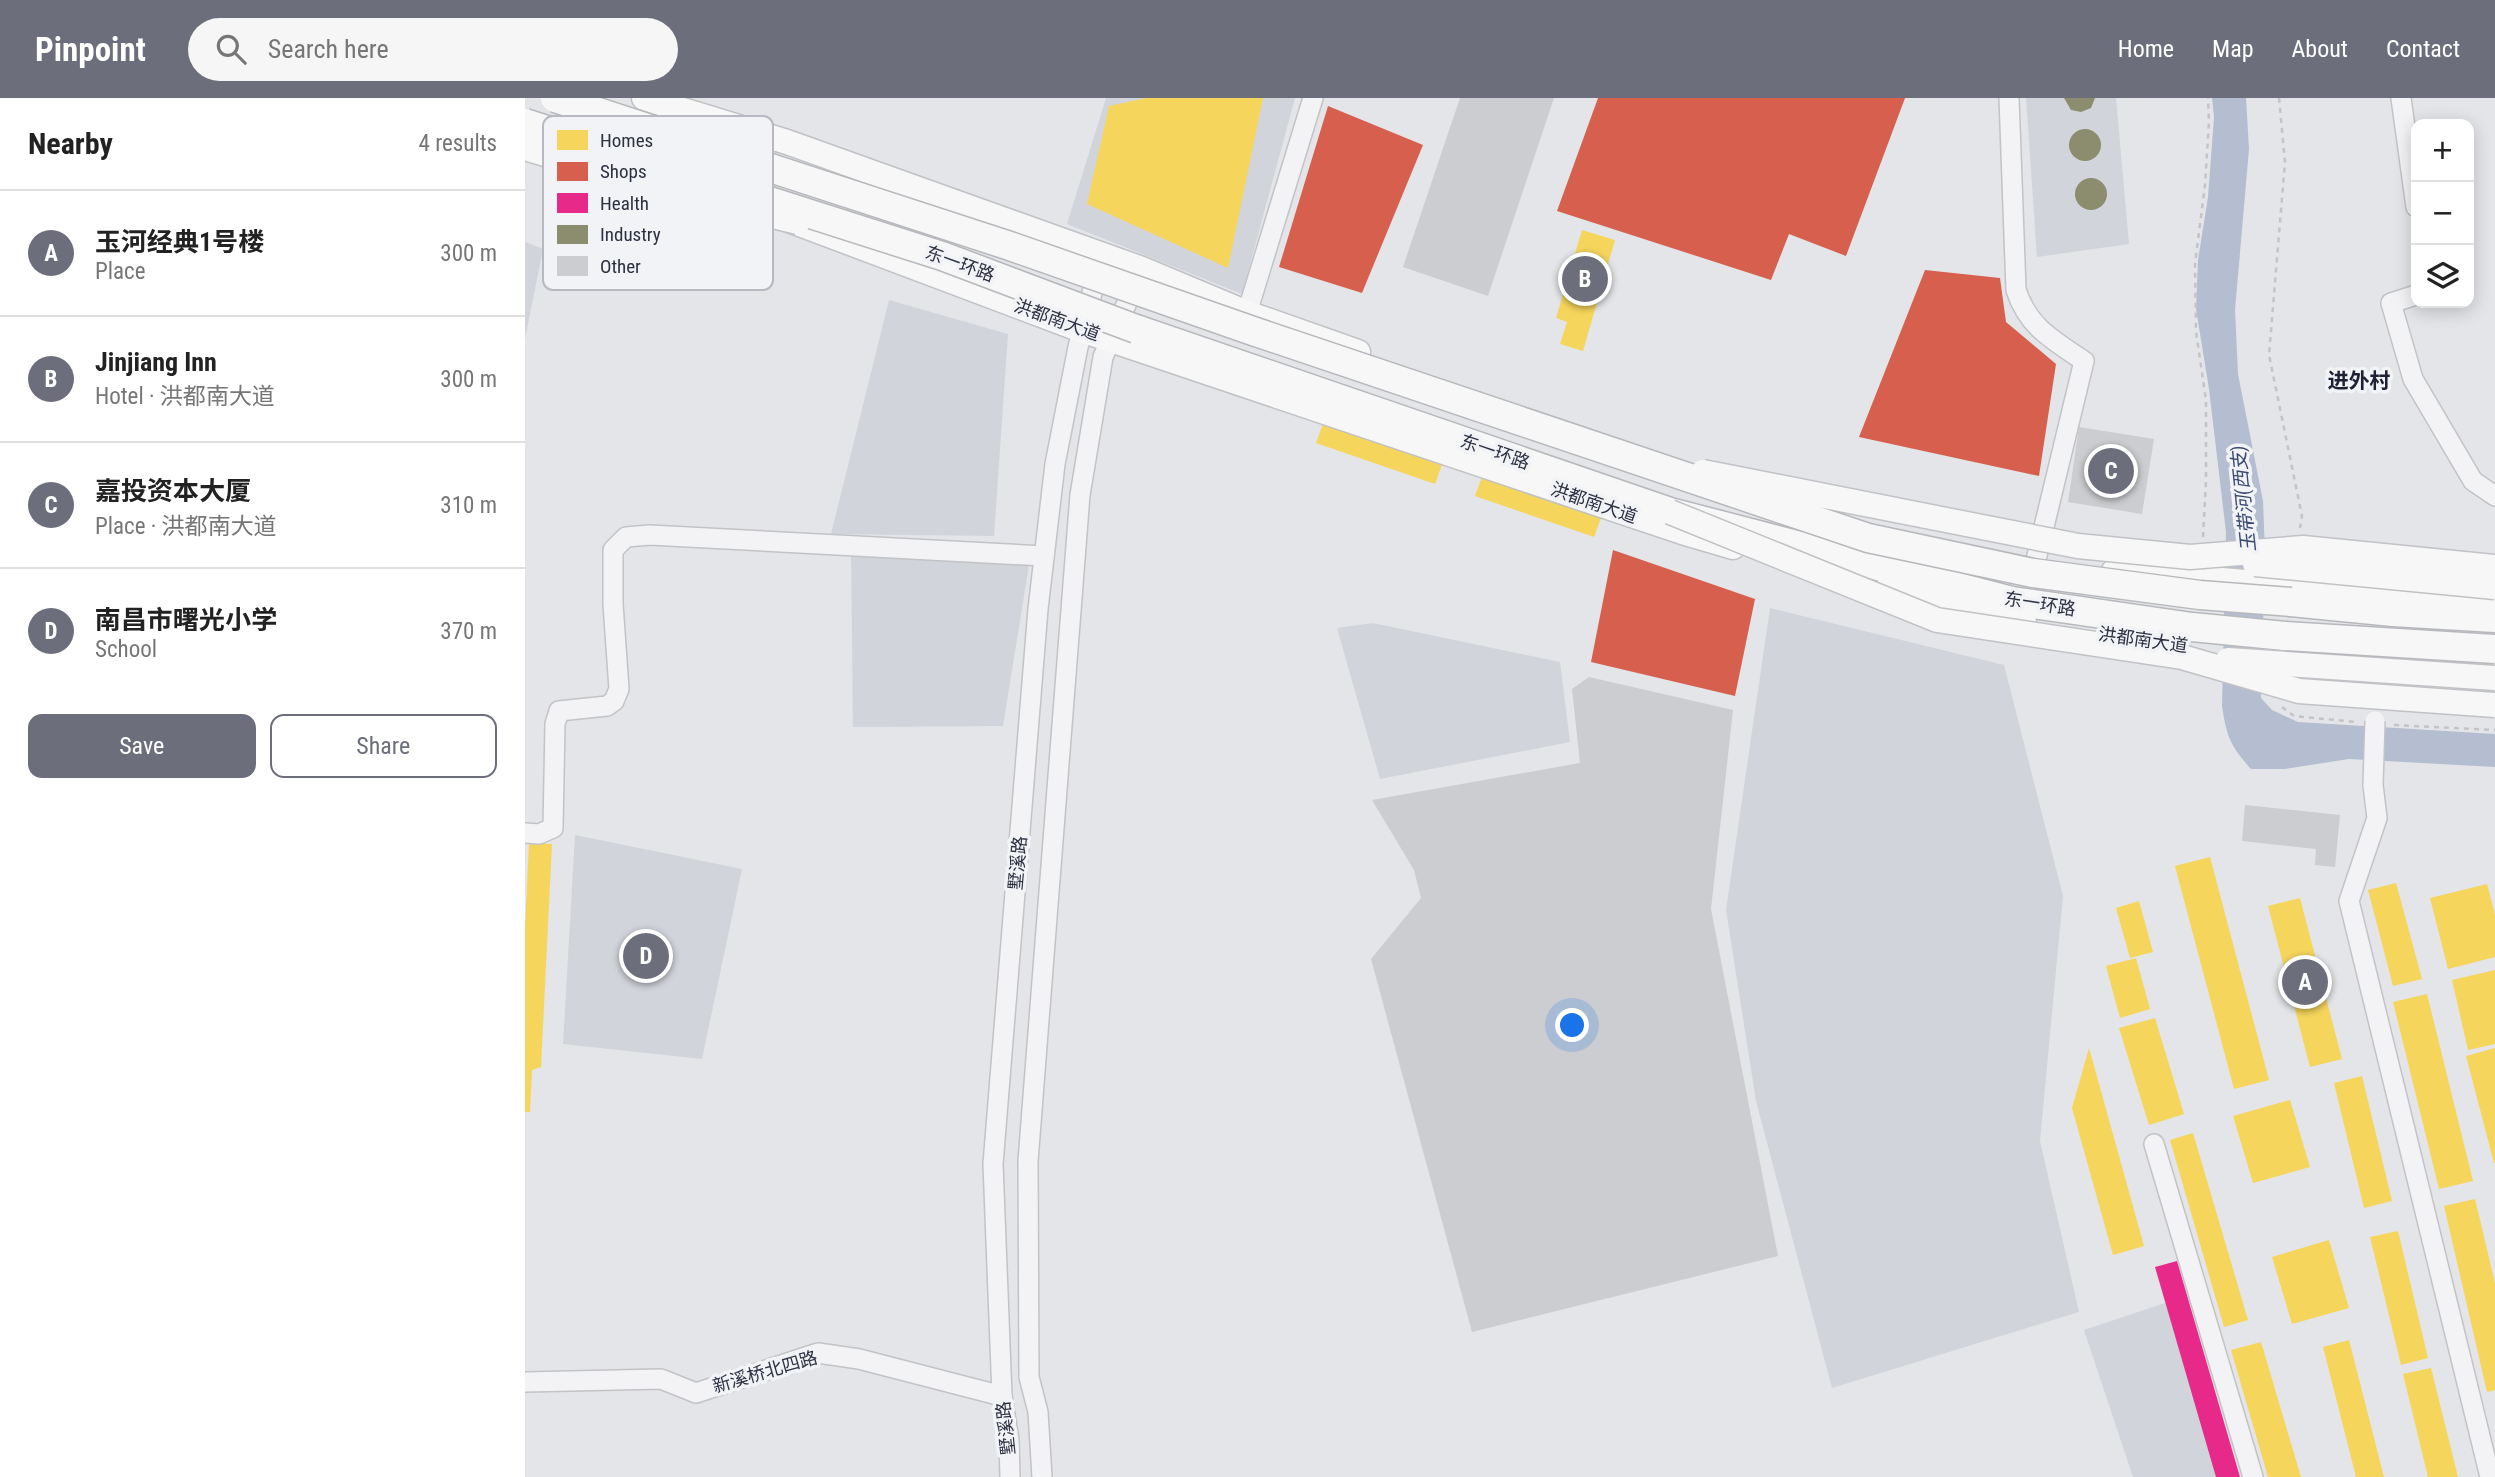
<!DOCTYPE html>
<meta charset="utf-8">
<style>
:root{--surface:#fff;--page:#f6f6f6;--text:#222;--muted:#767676;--line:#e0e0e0;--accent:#6c6f7b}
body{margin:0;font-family:"Roboto Condensed","Noto Sans SC",sans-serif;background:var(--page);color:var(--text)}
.controls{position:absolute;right:21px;top:21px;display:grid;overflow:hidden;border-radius:14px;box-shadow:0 4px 18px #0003}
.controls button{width:63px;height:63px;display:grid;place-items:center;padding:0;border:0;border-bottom:2px solid var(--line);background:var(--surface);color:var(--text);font:35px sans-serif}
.you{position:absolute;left:1048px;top:928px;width:24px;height:24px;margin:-18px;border:5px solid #fff;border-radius:50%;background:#1a73e8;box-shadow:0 0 0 10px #1a73e833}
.badge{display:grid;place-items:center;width:46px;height:46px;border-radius:50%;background:var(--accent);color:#fff;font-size:23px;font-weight:700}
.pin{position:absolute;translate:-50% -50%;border:4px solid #fff;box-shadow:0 2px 7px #0006}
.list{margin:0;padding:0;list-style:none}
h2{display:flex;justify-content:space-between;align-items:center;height:91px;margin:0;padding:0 28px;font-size:30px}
h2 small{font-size:23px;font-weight:400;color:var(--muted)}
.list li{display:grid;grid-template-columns:46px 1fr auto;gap:21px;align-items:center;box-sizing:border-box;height:126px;padding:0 28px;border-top:2px solid var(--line)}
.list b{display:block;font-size:26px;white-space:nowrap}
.list p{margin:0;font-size:23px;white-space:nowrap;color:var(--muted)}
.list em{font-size:23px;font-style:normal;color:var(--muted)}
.actions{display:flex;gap:14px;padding:21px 28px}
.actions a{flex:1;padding:16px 0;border:2px solid var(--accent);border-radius:14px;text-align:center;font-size:24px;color:var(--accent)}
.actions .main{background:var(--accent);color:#fff}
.icon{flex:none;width:38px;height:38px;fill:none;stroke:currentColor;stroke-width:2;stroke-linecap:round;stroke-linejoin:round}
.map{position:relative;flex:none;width:1970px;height:1379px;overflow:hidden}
header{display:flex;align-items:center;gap:42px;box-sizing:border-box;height:98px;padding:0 35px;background:var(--accent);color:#fff}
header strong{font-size:33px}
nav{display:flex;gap:38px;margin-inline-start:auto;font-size:24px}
.search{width:490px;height:63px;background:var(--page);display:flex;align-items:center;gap:18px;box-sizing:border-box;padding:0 24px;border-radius:38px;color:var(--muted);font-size:26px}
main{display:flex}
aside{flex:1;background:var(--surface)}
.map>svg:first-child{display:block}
.built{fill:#d2d4db}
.water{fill:#b4bed0}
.homes{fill:#f6d55c}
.shops{fill:#d6604d}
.health{fill:#e7298a}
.industry{fill:#8c8c6e}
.building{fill:#cccdd0}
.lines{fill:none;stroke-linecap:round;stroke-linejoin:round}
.minor-casing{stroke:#c2c3c6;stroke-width:22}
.major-casing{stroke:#c0c2c5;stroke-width:27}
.highway-casing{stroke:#b6b8bc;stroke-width:31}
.path{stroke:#c3c3c8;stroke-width:2.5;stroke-dasharray:5 5;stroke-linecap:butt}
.minor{stroke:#f3f3f5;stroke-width:19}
.major{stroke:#f7f7f7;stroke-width:24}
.highway{stroke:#f7f7f7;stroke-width:28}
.minor-bridge-casing{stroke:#c2c3c6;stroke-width:22;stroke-linecap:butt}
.major-bridge-casing{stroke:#c0c2c5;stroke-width:27;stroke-linecap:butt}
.highway-bridge-casing{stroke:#b6b8bc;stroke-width:31;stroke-linecap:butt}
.minor-bridge{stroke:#f3f3f5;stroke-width:19}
.major-bridge{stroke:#f7f7f7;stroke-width:24}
.highway-bridge{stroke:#f7f7f7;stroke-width:28}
.labels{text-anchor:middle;stroke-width:7;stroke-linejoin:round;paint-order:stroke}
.street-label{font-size:18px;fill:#2c3040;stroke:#f2f3f7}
.water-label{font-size:19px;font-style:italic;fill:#394971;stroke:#f2f3f7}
.quarter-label{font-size:21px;font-weight:bold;fill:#1e2131;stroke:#f2f3f7}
.key{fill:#f2f3f7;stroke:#b7b8c0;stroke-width:2}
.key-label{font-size:19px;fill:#2c3040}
</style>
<header>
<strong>Pinpoint</strong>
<div class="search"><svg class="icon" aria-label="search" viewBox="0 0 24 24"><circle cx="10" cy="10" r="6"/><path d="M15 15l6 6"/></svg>Search here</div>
<nav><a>Home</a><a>Map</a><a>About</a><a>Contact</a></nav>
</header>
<main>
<aside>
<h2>Nearby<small>4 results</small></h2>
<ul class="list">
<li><span class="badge">A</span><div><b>玉河经典1号楼</b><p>Place</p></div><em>300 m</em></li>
<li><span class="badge">B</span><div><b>Jinjiang Inn</b><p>Hotel · 洪都南大道</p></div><em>300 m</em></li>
<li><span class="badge">C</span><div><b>嘉投资本大厦</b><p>Place · 洪都南大道</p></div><em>310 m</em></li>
<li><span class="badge">D</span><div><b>南昌市曙光小学</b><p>School</p></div><em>370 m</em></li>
</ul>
<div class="actions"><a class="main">Save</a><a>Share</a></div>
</aside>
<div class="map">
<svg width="1970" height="1379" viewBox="0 0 1970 1379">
<rect width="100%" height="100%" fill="#e3e5e8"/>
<g class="built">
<path d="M581,0H770L717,196L542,126Z"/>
<path d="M1501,0H1591L1604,146L1512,159Z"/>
<path d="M0,144L18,151L0,241Z"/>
<path d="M364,202L483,236L469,438L306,436Z"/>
<path d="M326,455L504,467L478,628L328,629Z"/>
<path d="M1245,510L1479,567L1538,798L1515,1043L1554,1214L1307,1290L1231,1003L1201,812Z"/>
<path d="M848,525L1035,564L1045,644L855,681L812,530Z"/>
<path d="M50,737L217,771L177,961L38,946Z"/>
<path d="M1658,1199L1713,1379H1608L1559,1232Z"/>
</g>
<path class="water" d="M1687,0H1721L1724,51L1710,212L1713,276L1738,403L1740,454L1736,600L1747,612L1773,624L1970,636V669L1824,661L1760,671H1726C1705,647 1702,640 1697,608L1701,434L1684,291L1671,211L1673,162L1683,99L1689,19Z"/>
<g class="homes">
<path d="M621,0H738L703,170L562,106L584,8Z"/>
<path d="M1057,132L1090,142L1058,253L1035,246L1042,224L1031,220Z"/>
<path d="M799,323L918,364L910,386L791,345Z"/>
<path d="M958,376L1077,417L1069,439L950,398Z"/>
<path d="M4,745L27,746L16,969L7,972L5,1014H0V831Z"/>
<path d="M1685,759L1744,982L1709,991L1650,768Z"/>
<path d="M1871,785L1897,881L1868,888L1843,792Z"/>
<path d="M1962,786L1970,816V859L1923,871L1905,800Z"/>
<path d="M1775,800L1817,961L1785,969L1743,808Z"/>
<path d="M1614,803L1628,854L1605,860L1591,810Z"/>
<path d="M1611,860L1625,911L1595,920L1581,868Z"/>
<path d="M1970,872V946L1943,952L1927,882Z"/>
<path d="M1902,896L1948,1083L1914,1091L1868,904Z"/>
<path d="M1630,920L1659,1016L1624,1027L1594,930Z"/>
<path d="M1564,950L1619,1148L1588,1157L1547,1010Z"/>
<path d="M1970,950V1065H1969L1941,958Z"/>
<path d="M1837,978L1867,1103L1839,1110L1809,985Z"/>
<path d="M1765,1002L1785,1069L1728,1085L1708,1018Z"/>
<path d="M1668,1035L1723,1222L1699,1229L1645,1042Z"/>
<path d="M1950,1101L1970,1185V1292L1962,1294L1919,1108Z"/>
<path d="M1873,1133L1903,1260L1876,1267L1845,1139Z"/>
<path d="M1804,1142L1824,1210L1767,1226L1747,1159Z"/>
<path d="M1824,1242L1859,1379H1831L1798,1249Z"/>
<path d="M1736,1244L1776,1379H1743L1706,1252Z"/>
<path d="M1906,1270L1933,1379H1903L1878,1276Z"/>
</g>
<g class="shops">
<path d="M1073,0H1380L1321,158L1264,136L1246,182L1032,113Z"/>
<path d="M803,8L898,47L837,195L754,169Z"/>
<path d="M1400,172L1475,180L1481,224L1531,266L1514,378L1334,339Z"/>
<path d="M1088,452L1230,501L1210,598L1066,564Z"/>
</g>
<path class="health" d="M1652,1163L1715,1379H1691L1630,1169Z"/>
<g class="industry">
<path d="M1539,0H1570L1566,10L1556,14L1546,12Z"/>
<circle cx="1560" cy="47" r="16"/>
<circle cx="1566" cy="96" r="16"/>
</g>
<g class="building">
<path d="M935,0H1029L963,198L878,169Z"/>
<path d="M1554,329L1629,341L1617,416L1543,404Z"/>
<path d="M1064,579L1208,612L1186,811L1253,1158L947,1234L846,861L896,800L889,772L847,702L1055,665L1047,591Z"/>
<path d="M1720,707L1815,717L1810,769L1790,767L1791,751L1717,743Z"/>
</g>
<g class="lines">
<g class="minor-casing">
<g id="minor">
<path d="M1484,0L1491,192C1503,229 1528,242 1559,263L1510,466"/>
<path d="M1876,0L1891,109"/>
<path d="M1891,197L1866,205L1888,281L1948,383L1970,398"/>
<path d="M722,215L788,0"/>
<path d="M1848,687L1852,720L1824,803L1965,1379"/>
<path d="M0,735L14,736L28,730L30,626L34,613L82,608L89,603L94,591L88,506V452L101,439L125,437L519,458"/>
<path d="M1629,1046L1728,1379"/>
<path d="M0,1284L136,1281L171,1295L293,1255L334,1261L477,1298"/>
<path d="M485,1379L484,1342L477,1298L468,1066L513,511L530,366L553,249L574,168"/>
<path d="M517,1379L513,1314L504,1279L503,1063L555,397L578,259L612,182"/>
</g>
</g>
<g class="major-casing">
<g id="major">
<path d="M119,0L262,44L617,171L722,215L833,254"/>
<path d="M264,122L559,233L1157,434L1208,449"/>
<path d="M1589,473L1970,505"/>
<path d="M1361,492L1499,524"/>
</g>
</g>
<g class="highway-casing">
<g id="highway">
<path d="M611,231L1145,414L1487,503L1667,529L1760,538"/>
<path d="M1766,504L1868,514L1970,520"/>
</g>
</g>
<g class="path">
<path d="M1754,0L1760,64L1744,257L1777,418L1775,430"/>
<path d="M1678,439L1681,384V302L1671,234L1670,166L1680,87L1684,24L1683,0"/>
<path d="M1757,609L1769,618L1831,624"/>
<path d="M1869,627L1970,632"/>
</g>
<use href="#minor" class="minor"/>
<use href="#major" class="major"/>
<use href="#highway" class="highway"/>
<g class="minor-bridge-casing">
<path id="minor-bridge" d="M1848,687L1850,623"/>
</g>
<g class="major-bridge-casing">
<g id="major-bridge">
<path d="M0,50L139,92L273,124"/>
<path d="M1178,374L1553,448L1665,459L1778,450L1970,469"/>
<path d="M1145,414L1412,522L1657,559L1774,593L1970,607"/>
<path d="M1730,466L1970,489"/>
<path d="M1703,562L1970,580"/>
</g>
</g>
<g class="highway-bridge-casing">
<g id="highway-bridge">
<path d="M30,0L482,147L725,232L1343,440L1508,475L1675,497L1766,504"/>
<path d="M0,25L417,158L611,231"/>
<path d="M1760,538L1970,551"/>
</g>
</g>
<use href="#minor-bridge" class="minor-bridge"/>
<use href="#major-bridge" class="major-bridge"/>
<use href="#highway-bridge" class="highway-bridge"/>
</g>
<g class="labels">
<g class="street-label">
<text transform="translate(435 166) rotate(20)" y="6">东一环路</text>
<text transform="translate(532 222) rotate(20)" y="6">洪都南大道</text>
<text transform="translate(970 354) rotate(19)" y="6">东一环路</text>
<text transform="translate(1069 405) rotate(19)" y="6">洪都南大道</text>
<text transform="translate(1515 506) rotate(9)" y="6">东一环路</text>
<text transform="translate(1618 542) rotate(8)" y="6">洪都南大道</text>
<text transform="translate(493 765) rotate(-85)" y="6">墅溪路</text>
<text transform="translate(240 1274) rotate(-16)" y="6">新溪桥北四路</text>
<text transform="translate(481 1330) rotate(-96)" y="6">墅溪路</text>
</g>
<g class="water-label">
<text transform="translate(1718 401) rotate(-96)" y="7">玉带河(西支)</text>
</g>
<g class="quarter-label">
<text x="1834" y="290">进外村</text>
</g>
</g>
<rect x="18" y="18" width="230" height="174" rx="10" class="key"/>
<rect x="32" y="32" width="31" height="20" fill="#f6d55c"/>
<rect x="32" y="64" width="31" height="19" fill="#d6604d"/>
<rect x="32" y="95" width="31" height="20" fill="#e7298a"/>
<rect x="32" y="127" width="31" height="19" fill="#8c8c6e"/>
<rect x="32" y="158" width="31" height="20" fill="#cccdd0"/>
<g class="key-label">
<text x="75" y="49">Homes</text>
<text x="75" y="80">Shops</text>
<text x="75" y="112">Health</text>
<text x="75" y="143">Industry</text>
<text x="75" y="175">Other</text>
</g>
</svg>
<div class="controls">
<button>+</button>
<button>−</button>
<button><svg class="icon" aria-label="layers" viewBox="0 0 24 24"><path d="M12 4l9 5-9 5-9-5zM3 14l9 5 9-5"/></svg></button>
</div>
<div class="you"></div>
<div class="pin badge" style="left:1780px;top:884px">A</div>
<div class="pin badge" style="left:1060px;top:181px">B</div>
<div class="pin badge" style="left:1586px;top:373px">C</div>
<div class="pin badge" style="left:121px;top:858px">D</div>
</div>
</main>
